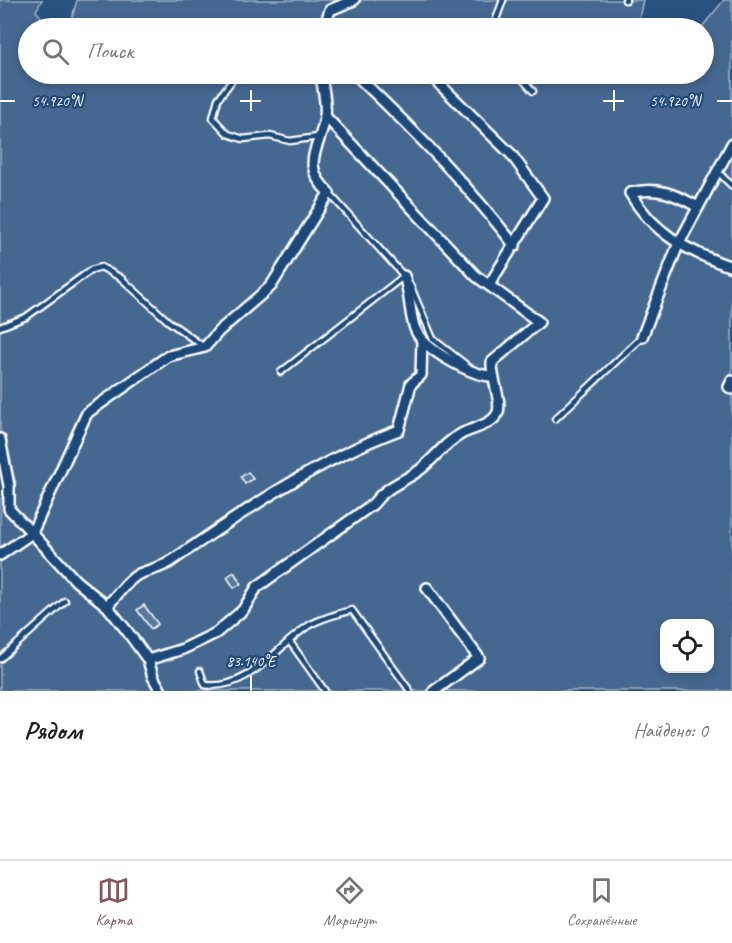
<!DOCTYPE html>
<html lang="ru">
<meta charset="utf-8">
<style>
:root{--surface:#fff;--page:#f2f2f2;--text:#202124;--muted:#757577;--line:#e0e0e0;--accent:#84575d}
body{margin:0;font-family:Caveat,sans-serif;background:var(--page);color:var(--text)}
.controls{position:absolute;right:18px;bottom:18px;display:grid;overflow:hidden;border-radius:12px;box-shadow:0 3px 9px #0003}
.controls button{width:54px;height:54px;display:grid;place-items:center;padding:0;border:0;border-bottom:2px solid var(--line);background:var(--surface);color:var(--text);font:30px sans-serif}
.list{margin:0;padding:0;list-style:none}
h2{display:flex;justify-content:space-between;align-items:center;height:78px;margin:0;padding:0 24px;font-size:26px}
h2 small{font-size:20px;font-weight:400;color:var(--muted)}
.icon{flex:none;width:33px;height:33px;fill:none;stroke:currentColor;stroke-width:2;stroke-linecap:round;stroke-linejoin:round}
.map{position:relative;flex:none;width:732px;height:691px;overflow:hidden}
.search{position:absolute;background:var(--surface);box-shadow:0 3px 9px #0003;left:18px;right:18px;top:18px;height:66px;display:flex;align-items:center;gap:15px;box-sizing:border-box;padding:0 21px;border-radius:33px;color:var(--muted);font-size:22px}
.sheet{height:168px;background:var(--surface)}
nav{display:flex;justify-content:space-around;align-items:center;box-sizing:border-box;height:84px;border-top:2px solid var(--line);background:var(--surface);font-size:16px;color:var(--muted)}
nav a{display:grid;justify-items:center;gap:3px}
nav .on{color:var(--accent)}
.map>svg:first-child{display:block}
.green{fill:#446890;stroke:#a2b4c8;stroke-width:1.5;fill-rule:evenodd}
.building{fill:#5a7a9d;stroke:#fff;stroke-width:1.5}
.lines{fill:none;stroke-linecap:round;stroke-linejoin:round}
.service-casing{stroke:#fff;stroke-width:9}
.minor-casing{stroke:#fff;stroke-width:14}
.service{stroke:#1f4a7a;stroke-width:4.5}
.minor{stroke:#1f4a7a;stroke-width:9}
.ticks{fill:none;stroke:#fff;stroke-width:2}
.ticks-label{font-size:15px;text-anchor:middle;fill:#fff;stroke:#1f4a7a;stroke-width:4.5;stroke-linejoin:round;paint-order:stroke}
</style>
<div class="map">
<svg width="732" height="691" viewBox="0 0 732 691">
<rect width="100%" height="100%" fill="#28517f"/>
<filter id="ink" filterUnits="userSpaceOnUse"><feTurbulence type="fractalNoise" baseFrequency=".0167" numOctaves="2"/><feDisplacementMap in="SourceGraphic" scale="12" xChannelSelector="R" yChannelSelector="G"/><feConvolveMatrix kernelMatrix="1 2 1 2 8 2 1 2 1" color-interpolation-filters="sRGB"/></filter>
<g filter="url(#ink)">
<g class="green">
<path d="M0,0H42L36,11L51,28H28V74H704V28H701L724,0H732V691H0V499L16,483L3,442L0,443ZM664,624H710V668H664Z"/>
<path d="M77,0H643L637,28H69Z"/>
</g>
<g class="building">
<path d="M248,472L253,479L245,484L241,477Z"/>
<path d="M234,572L241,584L234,588L227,577Z"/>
<path d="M144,605L158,624L151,629L137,610Z"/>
</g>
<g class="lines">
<g class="service-casing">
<g id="service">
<path d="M625,0H626"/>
<path d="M493,28L503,0"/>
<path d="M237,74L218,99L213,118L228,134L243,139L270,136L290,141L318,137"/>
<path d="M518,74L533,91"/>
<path d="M718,172L732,186"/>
<path d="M410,285L433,339L465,364"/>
<path d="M0,327L26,317L91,270L101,267L121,278L168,321L204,347"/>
<path d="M281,372L404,276L329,193"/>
<path d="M555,419L642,337"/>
<path d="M290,642L325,691"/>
<path d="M0,659L65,601"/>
<path d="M200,671L205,685C249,691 276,647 308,626C321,618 338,614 352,610L410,691"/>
</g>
</g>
<g class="minor-casing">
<g id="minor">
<path d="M324,28L330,10L354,0"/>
<path d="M429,74L511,154L543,198L489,285"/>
<path d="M359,78C415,131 468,185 515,246"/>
<path d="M698,207C675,194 657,186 630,193C653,233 688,252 732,267"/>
<path d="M404,276C411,294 409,318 416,331C425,350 471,375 491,376"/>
<path d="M642,337L678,245L732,144"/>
<path d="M732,381L729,387L732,389"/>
<path d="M0,439L9,486V509L32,533L87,413L168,356L205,347L219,331L271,286L329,193C298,163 321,149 325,116C327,103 322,86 321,74"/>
<path d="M0,555L32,533L76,581L107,606L127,631L148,660L153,677L161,691"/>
<path d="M427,588L479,658L434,691"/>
<path d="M107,606C116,597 128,579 139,574C151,569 162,568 173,560C244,511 318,460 399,430L411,384L421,375L422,340"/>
<path d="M148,660L183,649L216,633L243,610L257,587L373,504C386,486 404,482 421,469C436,457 445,442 463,433C474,428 494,424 498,412C502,401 491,377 492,362L539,322L476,276L325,116"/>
</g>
</g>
<use href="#service" class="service"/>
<use href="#minor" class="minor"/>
</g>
</g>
<path class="ticks" d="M251,90V111M614,90V111M0,101H15M240,101H261M603,101H624M717,101H732M251,676V691"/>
<g class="ticks-label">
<text x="57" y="106">54.920°N</text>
<text x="675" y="106">54.920°N</text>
<text x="251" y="666">83.140°E</text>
</g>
</svg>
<div class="controls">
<button><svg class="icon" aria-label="locate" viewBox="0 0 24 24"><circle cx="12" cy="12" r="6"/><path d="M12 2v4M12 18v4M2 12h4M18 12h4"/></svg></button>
</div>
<div class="search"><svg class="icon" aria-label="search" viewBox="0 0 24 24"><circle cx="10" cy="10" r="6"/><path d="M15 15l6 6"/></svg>Поиск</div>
</div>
<section class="sheet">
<h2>Рядом<small>Найдено: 0</small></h2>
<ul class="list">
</ul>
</section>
<nav>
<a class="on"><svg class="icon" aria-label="map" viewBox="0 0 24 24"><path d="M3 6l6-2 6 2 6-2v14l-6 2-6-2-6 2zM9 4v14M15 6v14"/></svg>Карта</a>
<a><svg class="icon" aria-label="directions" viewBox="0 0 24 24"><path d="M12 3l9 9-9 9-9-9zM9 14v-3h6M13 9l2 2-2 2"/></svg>Маршрут</a>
<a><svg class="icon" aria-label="saved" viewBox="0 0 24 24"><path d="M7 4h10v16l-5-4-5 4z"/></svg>Сохранённые</a>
</nav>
